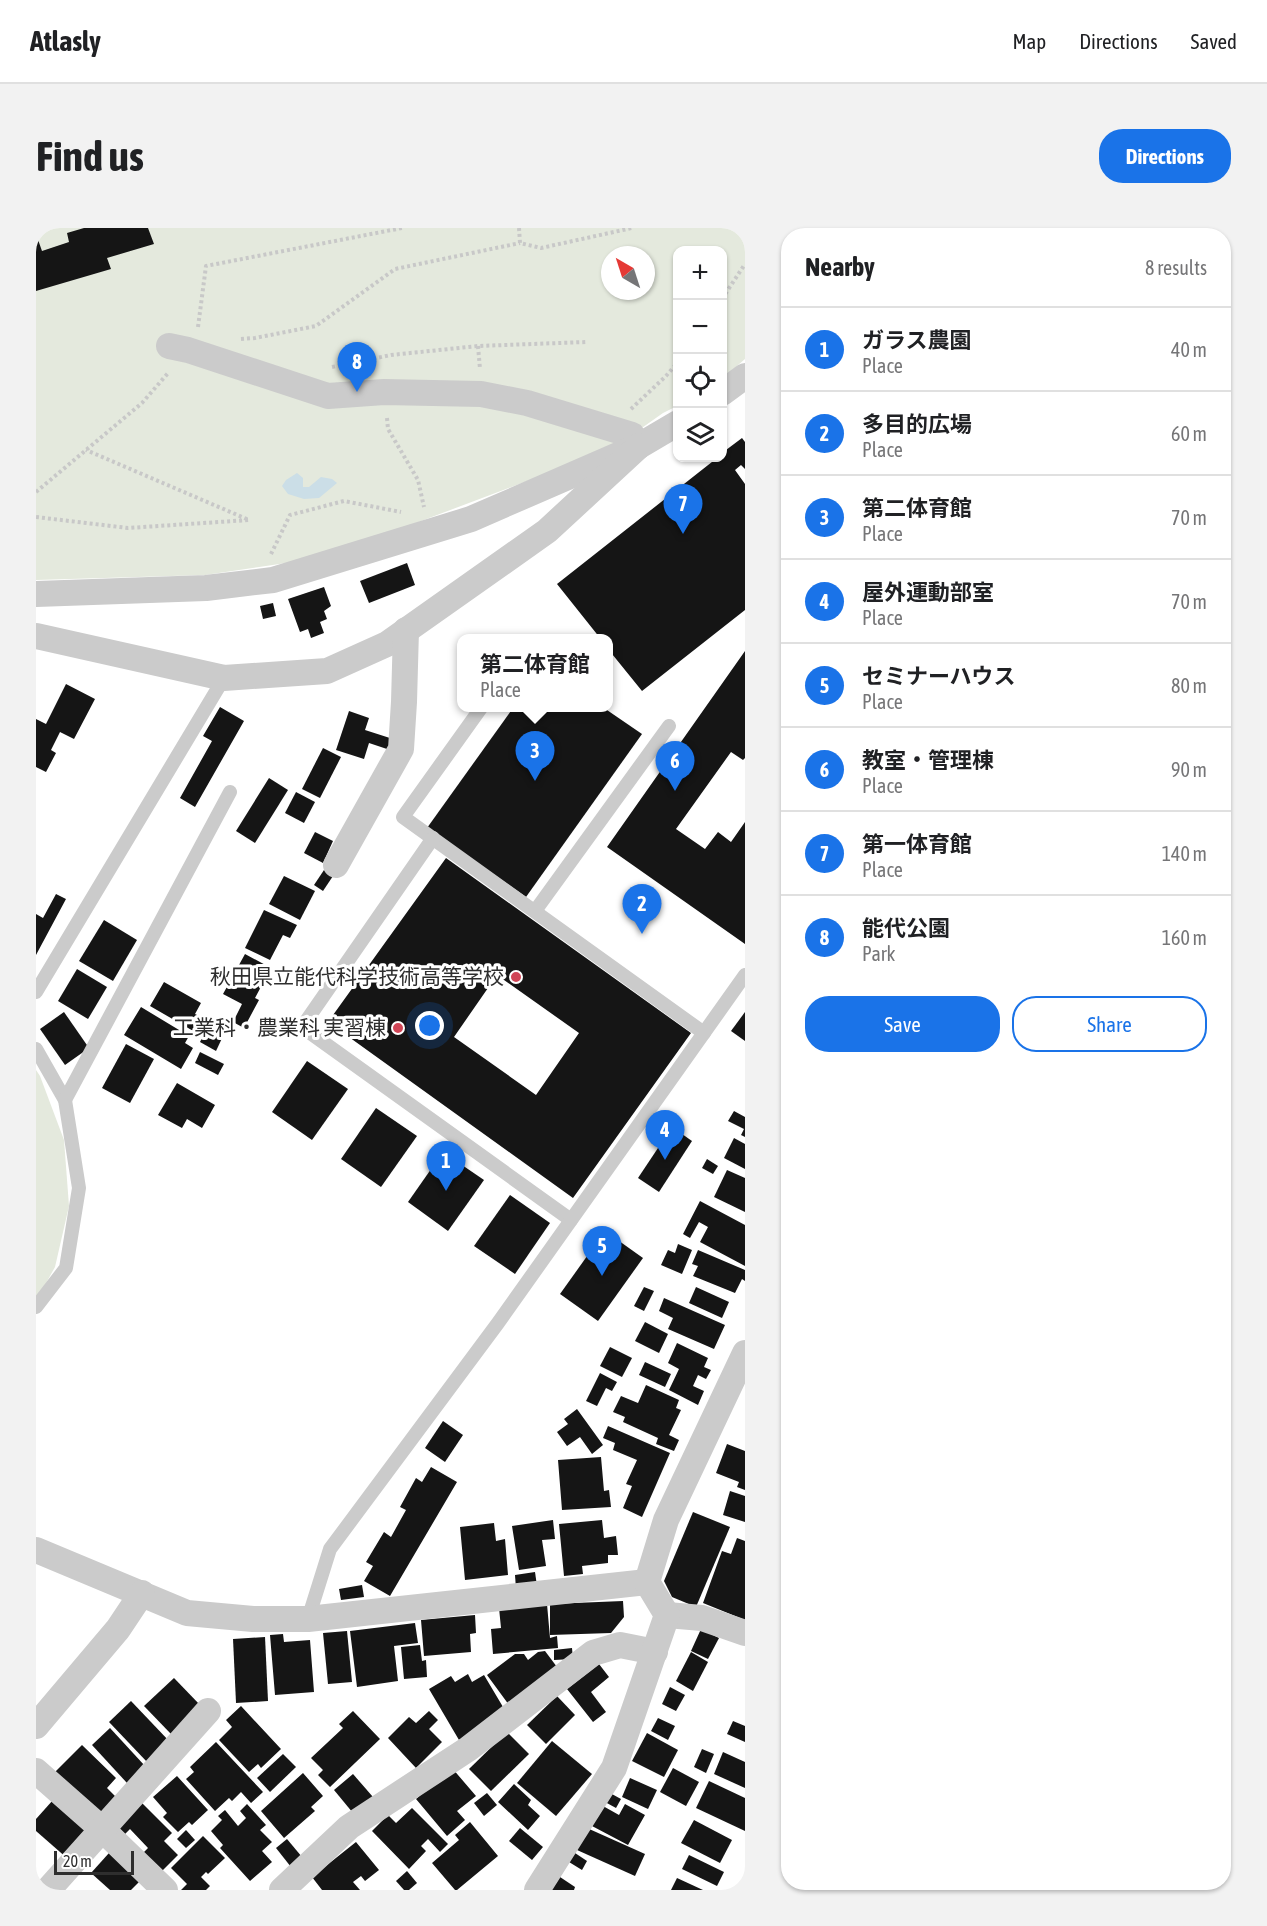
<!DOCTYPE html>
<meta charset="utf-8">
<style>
:root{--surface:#fff;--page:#f2f2f2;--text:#202124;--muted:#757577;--line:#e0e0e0;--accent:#1a73e8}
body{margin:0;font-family:"Asap Condensed","Noto Sans JP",sans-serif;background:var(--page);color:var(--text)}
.controls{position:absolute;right:18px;top:18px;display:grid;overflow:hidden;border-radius:12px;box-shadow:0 2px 4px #0004}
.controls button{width:54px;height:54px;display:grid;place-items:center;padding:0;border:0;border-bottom:2px solid var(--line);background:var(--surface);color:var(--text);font:30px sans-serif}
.compass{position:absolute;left:565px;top:18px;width:54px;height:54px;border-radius:50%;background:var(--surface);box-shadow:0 2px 4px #0004;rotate:321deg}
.scale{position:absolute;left:18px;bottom:15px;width:80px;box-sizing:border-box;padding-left:6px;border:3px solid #2e2e2e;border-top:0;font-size:16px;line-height:21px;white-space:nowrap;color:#2e2e2e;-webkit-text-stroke:4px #fff;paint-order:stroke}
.you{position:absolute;left:394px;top:798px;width:21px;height:21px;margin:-15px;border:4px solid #fff;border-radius:50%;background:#1a73e8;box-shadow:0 0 0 9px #1a73e833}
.badge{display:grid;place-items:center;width:39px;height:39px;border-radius:50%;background:var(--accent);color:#fff;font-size:20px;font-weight:700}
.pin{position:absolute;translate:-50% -50px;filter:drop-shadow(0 2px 3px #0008)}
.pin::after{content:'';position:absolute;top:32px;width:21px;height:18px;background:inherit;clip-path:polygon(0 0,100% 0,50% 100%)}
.popup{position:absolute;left:421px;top:406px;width:156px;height:78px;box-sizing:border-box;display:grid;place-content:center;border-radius:12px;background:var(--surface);filter:drop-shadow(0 2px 4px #0005);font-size:20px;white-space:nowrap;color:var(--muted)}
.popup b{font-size:22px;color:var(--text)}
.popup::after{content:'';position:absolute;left:50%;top:100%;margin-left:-12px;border:12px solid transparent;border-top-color:var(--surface)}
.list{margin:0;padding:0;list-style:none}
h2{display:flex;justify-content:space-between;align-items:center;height:78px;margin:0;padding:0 24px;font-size:26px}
h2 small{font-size:20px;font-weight:400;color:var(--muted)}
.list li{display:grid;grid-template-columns:39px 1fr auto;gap:18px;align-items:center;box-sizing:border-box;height:84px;padding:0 24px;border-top:2px solid var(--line)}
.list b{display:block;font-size:22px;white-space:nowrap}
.list p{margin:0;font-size:20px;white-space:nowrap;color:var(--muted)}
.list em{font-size:20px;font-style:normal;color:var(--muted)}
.actions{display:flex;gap:12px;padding:18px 24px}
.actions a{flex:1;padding:14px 0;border:2px solid var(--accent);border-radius:24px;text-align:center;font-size:21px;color:var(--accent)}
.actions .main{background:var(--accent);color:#fff}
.icon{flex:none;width:33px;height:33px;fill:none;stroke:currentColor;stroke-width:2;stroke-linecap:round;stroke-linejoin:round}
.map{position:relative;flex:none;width:709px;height:1662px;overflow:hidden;border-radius:24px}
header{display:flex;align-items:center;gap:36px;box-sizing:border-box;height:84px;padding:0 30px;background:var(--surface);border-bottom:2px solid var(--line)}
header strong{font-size:28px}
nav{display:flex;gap:33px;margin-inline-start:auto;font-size:21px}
.intro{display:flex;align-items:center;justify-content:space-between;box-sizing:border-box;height:144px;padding:0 36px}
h1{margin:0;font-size:42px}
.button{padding:15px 27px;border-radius:24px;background:var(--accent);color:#fff;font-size:21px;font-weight:700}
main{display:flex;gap:36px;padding:0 36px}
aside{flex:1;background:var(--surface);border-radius:24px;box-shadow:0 2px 4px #0004}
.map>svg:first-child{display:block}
.green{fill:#e4e9dd;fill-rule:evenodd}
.water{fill:#cbdee7}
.building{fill:#151515;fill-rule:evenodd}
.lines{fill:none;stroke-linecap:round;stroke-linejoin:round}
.path{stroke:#c8c8c8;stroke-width:4;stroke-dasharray:3 3;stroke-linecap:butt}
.lane{stroke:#cbcbcb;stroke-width:14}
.street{stroke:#cbcbcb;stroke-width:26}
.poi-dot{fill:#d04556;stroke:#fff;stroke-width:2}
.labels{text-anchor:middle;stroke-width:6;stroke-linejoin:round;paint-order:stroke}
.poi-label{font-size:21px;fill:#2e2e2e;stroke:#fff;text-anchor:end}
</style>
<header>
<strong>Atlasly</strong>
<nav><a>Map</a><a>Directions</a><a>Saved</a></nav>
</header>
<div class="intro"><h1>Find us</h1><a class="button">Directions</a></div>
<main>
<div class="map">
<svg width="709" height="1662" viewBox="0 0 709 1662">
<rect width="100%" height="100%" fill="#fff"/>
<g class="green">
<path d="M0,0H709V131L687,150L686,22H642L641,178L627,185L576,221L356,304L250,335L169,347L0,352ZM574,27H610V63H574Z"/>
<path d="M0,842L4,848L28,912L33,978L19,1039L0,1073Z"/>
</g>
<path class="water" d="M261,245L267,250V259H273L285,249L296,251L301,255L283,270L268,271L252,266L246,258L250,252Z"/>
<g class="building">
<path d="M48,0H112L118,16L71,30L75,41L0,63V6L6,23L33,14L31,5Z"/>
<path d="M706,210L709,214V241L705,237L699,242L709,256V382L606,463L572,421V410H564L521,356L681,230H686V225Z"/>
<path d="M371,335L379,357L333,375L324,353Z"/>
<path d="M288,359L295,378L288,383L291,391L284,394L288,405L275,410L272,401L264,404L252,371Z"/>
<path d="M237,375L240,388L227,391L224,378Z"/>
<path d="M709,423V530L707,532L695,524L640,601L669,621L682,604L695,614L709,594V716L571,619Z"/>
<path d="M30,456L59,471L38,511L24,504L15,522L20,525L10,544L0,539V491L10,496Z"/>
<path d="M184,479L208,493L159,579L144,570L176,513L167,508Z"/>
<path d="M477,480H568L606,506L490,669L391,600Z"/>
<path d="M313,483L333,490L329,502L357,511L354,522L333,515L328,531L300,522Z"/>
<path d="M287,520L305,529L284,570L266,561Z"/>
<path d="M233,550L252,562L219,615L200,603Z"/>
<path d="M260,564L279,574L268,595L249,585Z"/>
<path d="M279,604L297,613L287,635L268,625Z"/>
<path d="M410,630L655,805L537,970L292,794ZM461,747L543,805L500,867L418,809Z"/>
<path d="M288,642L297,648L287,663L278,657Z"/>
<path d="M248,648L279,663L264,692L233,676Z"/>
<path d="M20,666L30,671L0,727V686L7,690Z"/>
<path d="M228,682L261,697L254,710L247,707L234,732L209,720Z"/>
<path d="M68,692L101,712L77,753L43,733Z"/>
<path d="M209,726L235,740L219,770L223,772L208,800L197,794L206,776L187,766Z"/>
<path d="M41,741L71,759L52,791L22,773Z"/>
<path d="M128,754L165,775L159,786L167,790L159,804L114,778Z"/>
<path d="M105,779L153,808L149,815L157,820L145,841L88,807Z"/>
<path d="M28,784L53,820L29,837L4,801Z"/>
<path d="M709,784V813L695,803Z"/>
<path d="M172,798L188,806L180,823L164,814Z"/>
<path d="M90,816L118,831L94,875L66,860Z"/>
<path d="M164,824L188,836L182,847L159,835Z"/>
<path d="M271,833L312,861L276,912L236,884Z"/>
<path d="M141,855L179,877L166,900L151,891L146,900L122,887Z"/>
<path d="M340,880L381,908L345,959L305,931Z"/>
<path d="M698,883L709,889V909L705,907L708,901L692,893Z"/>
<path d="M636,899L656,913L623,964L602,950Z"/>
<path d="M698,910L709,916V941L688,930Z"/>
<path d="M407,924L448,952L412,1003L372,974Z"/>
<path d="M671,931L682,938L677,946L666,940Z"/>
<path d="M691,942L709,950V984L678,969Z"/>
<path d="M474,967L514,995L479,1046L438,1018Z"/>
<path d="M664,973L709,997V1038L664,1014L672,999L663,994L654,1010L647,1006Z"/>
<path d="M569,1003L607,1030L562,1093L524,1066Z"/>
<path d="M642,1016L656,1022L646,1046L625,1037L632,1022L639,1025Z"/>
<path d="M662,1022L709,1042V1053L706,1051L699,1065L657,1048L662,1038L656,1036Z"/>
<path d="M608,1059L618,1063L608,1083L598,1078Z"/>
<path d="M660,1059L693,1074L686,1090L653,1075Z"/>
<path d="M628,1070L689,1097L678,1121L632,1101L637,1090L623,1083Z"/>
<path d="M609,1094L632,1106L623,1125L599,1113Z"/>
<path d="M641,1115L672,1130L668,1139L675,1142L670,1151L662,1147L657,1158L668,1163L662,1177L633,1162L643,1141L632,1135Z"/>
<path d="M574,1119L596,1130L586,1149L564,1138Z"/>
<path d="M609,1134L635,1146L629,1159L603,1147Z"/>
<path d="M564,1145L581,1154L576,1163L570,1160L561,1178L550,1173Z"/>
<path d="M610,1157L643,1172L640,1180L645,1182L633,1207L643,1212L638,1223L620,1216L622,1210L587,1194L589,1189L577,1184L585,1168L602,1175Z"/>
<path d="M541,1181L567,1217L556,1226L544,1209L531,1218L521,1204L532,1196L528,1191Z"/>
<path d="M407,1193L427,1207L409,1234L389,1220Z"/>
<path d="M572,1198L634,1225L606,1289L587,1280L596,1258L590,1256L601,1232L577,1222L579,1215L567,1210Z"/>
<path d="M691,1216L709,1223V1262L701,1259L703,1254L680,1245Z"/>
<path d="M565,1229L568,1263L573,1262L575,1279L526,1282L522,1232Z"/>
<path d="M395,1239L421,1254L354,1368L328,1353L337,1338L330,1334L348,1304L355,1309L370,1282L364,1279L380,1250L386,1254Z"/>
<path d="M694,1263L709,1268V1294L687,1287Z"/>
<path d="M657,1284L694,1299L660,1379L636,1369L628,1353Z"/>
<path d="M517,1292L519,1311L506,1312L510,1338L483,1342L476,1298Z"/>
<path d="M566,1292L568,1310L580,1308L582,1327H572V1335L546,1338L547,1346L528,1348L523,1296Z"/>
<path d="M458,1295L460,1313L469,1311L472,1347L429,1352L424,1299Z"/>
<path d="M701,1310L709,1313V1392L667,1375L686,1323L695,1326Z"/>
<path d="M499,1344L501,1358L480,1361L479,1347Z"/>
<path d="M326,1357L328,1369L305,1372L303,1361Z"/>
<path d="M587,1373L588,1389L575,1405L514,1407V1376Z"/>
<path d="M511,1376L514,1410L521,1408L522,1420L457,1426L455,1401L465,1400L463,1380Z"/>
<path d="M439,1387L440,1405L434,1406L435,1424L388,1428L385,1392Z"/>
<path d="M379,1395L382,1415L358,1418L362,1453L321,1459L314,1403Z"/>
<path d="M665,1401L683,1410L672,1431L655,1423Z"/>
<path d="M311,1403L316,1454L292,1456L287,1405Z"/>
<path d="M247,1406L248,1414L274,1412L278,1464L239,1467L234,1407Z"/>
<path d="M229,1409L232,1473L200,1475L197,1411Z"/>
<path d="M384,1417L386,1433L390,1432L391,1449L368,1451L365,1419Z"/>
<path d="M536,1420L537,1431L518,1432V1422Z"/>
<path d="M509,1423L521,1439L473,1477L451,1447L479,1426H488L492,1432L502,1424Z"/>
<path d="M655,1424L672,1434L657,1463L640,1453Z"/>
<path d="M563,1436L573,1449L555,1464L570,1484L557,1494L531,1461Z"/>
<path d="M432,1446L436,1454L448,1447L470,1484L423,1512L393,1461L415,1448L419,1454Z"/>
<path d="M138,1450L165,1478L135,1506L108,1478Z"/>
<path d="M634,1459L649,1467L640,1483L626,1476Z"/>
<path d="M521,1468L539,1487L510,1516L491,1497Z"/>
<path d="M95,1473L134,1514L112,1535L73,1494Z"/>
<path d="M205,1478L245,1521L225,1540L222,1536L213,1544L183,1512L196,1499L190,1492Z"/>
<path d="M317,1483L344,1511L294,1559L282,1547L287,1542L275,1530L307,1500L303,1496Z"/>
<path d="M393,1483L402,1492L393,1501L406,1514L380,1540L352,1510L373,1489L380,1495Z"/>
<path d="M622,1490L639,1498L632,1512L615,1503Z"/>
<path d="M697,1493L709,1498V1514L691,1506Z"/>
<path d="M74,1500L109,1538L91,1555L56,1517Z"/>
<path d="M471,1504L493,1526L455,1563L433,1541Z"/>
<path d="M611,1505L642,1522L628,1549L596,1533Z"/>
<path d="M516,1513L556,1546L520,1588L481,1555Z"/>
<path d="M180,1514L227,1564L215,1575L205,1564L196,1573L193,1570L179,1583L150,1551L158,1544L154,1539Z"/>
<path d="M46,1517L80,1550L71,1560L83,1572L66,1590L19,1544Z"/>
<path d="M666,1521L678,1526L670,1545L658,1539Z"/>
<path d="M687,1524L709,1534V1560L678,1546Z"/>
<path d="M247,1526L260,1539L234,1564L221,1550Z"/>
<path d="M416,1540L440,1568L421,1583L429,1592L411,1608L380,1571Z"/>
<path d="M637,1540L663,1554L650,1578L624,1564Z"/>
<path d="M267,1545L287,1568L275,1579L279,1583L248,1610L225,1583Z"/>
<path d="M317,1546L337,1569L317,1585L298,1562Z"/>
<path d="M141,1548L172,1582L156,1597L153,1594L142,1604L127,1589L131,1585L117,1569Z"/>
<path d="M594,1550L621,1562L612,1581L586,1569Z"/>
<path d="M673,1553L709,1570V1603L660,1580Z"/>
<path d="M478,1556L495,1572L492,1577L504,1588L492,1602L462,1574Z"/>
<path d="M451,1565L461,1577L448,1588L438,1575Z"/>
<path d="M574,1565L585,1571L580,1580L569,1574Z"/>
<path d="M17,1572L55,1605L32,1631L0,1603V1591Z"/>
<path d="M104,1573L136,1605L128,1613L142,1627L125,1644L107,1625L112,1620L94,1601L89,1606L80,1597Z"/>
<path d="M211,1576L230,1597L224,1602L236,1614L226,1623L236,1634L214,1653L184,1620L187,1617L175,1603L186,1592L182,1588L189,1582L202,1598L210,1590L204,1583Z"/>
<path d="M589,1576L609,1587L592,1617L556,1598L567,1578L583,1587Z"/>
<path d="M376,1580L412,1616L404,1624L392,1611L385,1618L390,1623L373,1641L336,1603L352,1587L360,1595Z"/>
<path d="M658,1592L696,1612L684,1635L645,1615Z"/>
<path d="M434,1594L462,1628L421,1662H419L396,1635L423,1612L419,1607Z"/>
<path d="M484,1600L507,1619L496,1632L473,1613Z"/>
<path d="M551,1600L609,1626L599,1648L541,1622Z"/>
<path d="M150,1602L159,1612L150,1620L141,1611Z"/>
<path d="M167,1608L189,1630L172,1646L170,1644L165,1649L174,1658L170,1662H145L151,1656L135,1640Z"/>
<path d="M251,1611L266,1629L255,1639L240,1620Z"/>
<path d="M320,1614L343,1642L329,1653L325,1648L317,1654L324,1662H286L276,1649Z"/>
<path d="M73,1625L104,1653L95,1662H74L55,1645Z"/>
<path d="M539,1625L551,1633L546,1642L533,1634Z"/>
<path d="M653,1627L688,1644L681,1658L646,1641Z"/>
<path d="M371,1643L381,1655L373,1662H368L360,1653Z"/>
<path d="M524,1649L539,1659L538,1662H515Z"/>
<path d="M641,1650L667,1662H635Z"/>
</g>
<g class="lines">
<g class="path">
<path d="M483,0L484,15L505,20L596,0"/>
<path d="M686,71L709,36"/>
<path d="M162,99L170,38L366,0"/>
<path d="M205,111L219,110L280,98L359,41L484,15"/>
<path d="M442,118L444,141"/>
<path d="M296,139L355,127L442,118L550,114"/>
<path d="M595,181L630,148L642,134"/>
<path d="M351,190L352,201L382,252L388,279"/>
<path d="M0,264L106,175L133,144"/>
<path d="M0,289L92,300L213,292L50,222"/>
<path d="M235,326L254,287L308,273L365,284"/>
</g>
<g class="lane">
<path d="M445,480L367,589L668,805"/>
<path d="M397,610L266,799L535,992"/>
<path d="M499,683L633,498"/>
<path d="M0,764L188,450"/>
<path d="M0,821L29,872L43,960L30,1040L0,1079"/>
<path d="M29,872L194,564"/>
<path d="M272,1391L294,1321L462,1095L709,747"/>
</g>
<g class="street">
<path d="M133,118L152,122L292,168L348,164L445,166L491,175L596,207L603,218"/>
<path d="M686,165L709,148"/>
<path d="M0,366L170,360L237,352L435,291L603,218L642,195"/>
<path d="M0,408L188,450L291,443L351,416L511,303L603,218"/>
<path d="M300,637L365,521L368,474L370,402"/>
<path d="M0,1322L151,1385L217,1391H272L611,1354"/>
<path d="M631,1387L666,1390L709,1405"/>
<path d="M0,1498L82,1401L106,1365"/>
<path d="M0,1543L67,1602L129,1662"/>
<path d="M12,1662L172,1483"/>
<path d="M246,1662L313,1599L432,1521L557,1425L584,1417L619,1424"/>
<path d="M501,1662L578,1540L631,1387L611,1354L630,1292L709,1125"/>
</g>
</g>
<g class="poi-dot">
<circle cx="480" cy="749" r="6"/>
<circle cx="362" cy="800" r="6"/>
</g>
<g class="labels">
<g class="poi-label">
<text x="468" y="756">秋田県立能代科学技術高等学校</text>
<text x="350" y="807">工業科・農業科 実習棟</text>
</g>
</g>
</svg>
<div class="controls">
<button>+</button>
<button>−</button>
<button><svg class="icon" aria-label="locate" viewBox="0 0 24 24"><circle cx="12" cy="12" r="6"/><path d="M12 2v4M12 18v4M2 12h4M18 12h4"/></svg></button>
<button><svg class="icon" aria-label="layers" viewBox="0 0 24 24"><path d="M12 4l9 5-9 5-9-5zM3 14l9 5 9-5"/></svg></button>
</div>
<svg class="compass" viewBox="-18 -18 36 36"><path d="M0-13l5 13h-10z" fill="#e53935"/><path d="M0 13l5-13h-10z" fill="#757577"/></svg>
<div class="scale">20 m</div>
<div class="you"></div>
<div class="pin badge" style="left:410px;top:963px">1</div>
<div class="pin badge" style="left:606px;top:706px">2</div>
<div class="pin badge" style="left:499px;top:553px">3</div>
<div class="popup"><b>第二体育館</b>Place</div>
<div class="pin badge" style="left:629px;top:932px">4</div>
<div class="pin badge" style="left:566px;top:1048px">5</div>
<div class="pin badge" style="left:639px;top:563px">6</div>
<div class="pin badge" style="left:647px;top:306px">7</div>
<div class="pin badge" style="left:321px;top:164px">8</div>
</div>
<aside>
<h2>Nearby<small>8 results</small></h2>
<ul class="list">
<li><span class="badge">1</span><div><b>ガラス農園</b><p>Place</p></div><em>40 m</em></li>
<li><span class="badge">2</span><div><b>多目的広場</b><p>Place</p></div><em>60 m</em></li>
<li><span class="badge">3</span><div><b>第二体育館</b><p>Place</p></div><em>70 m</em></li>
<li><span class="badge">4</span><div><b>屋外運動部室</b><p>Place</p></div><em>70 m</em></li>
<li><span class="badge">5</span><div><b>セミナーハウス</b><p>Place</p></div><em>80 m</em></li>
<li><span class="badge">6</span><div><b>教室・管理棟</b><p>Place</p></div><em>90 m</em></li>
<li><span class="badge">7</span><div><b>第一体育館</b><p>Place</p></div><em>140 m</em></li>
<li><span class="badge">8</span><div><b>能代公園</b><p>Park</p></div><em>160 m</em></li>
</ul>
<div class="actions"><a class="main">Save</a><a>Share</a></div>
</aside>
</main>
